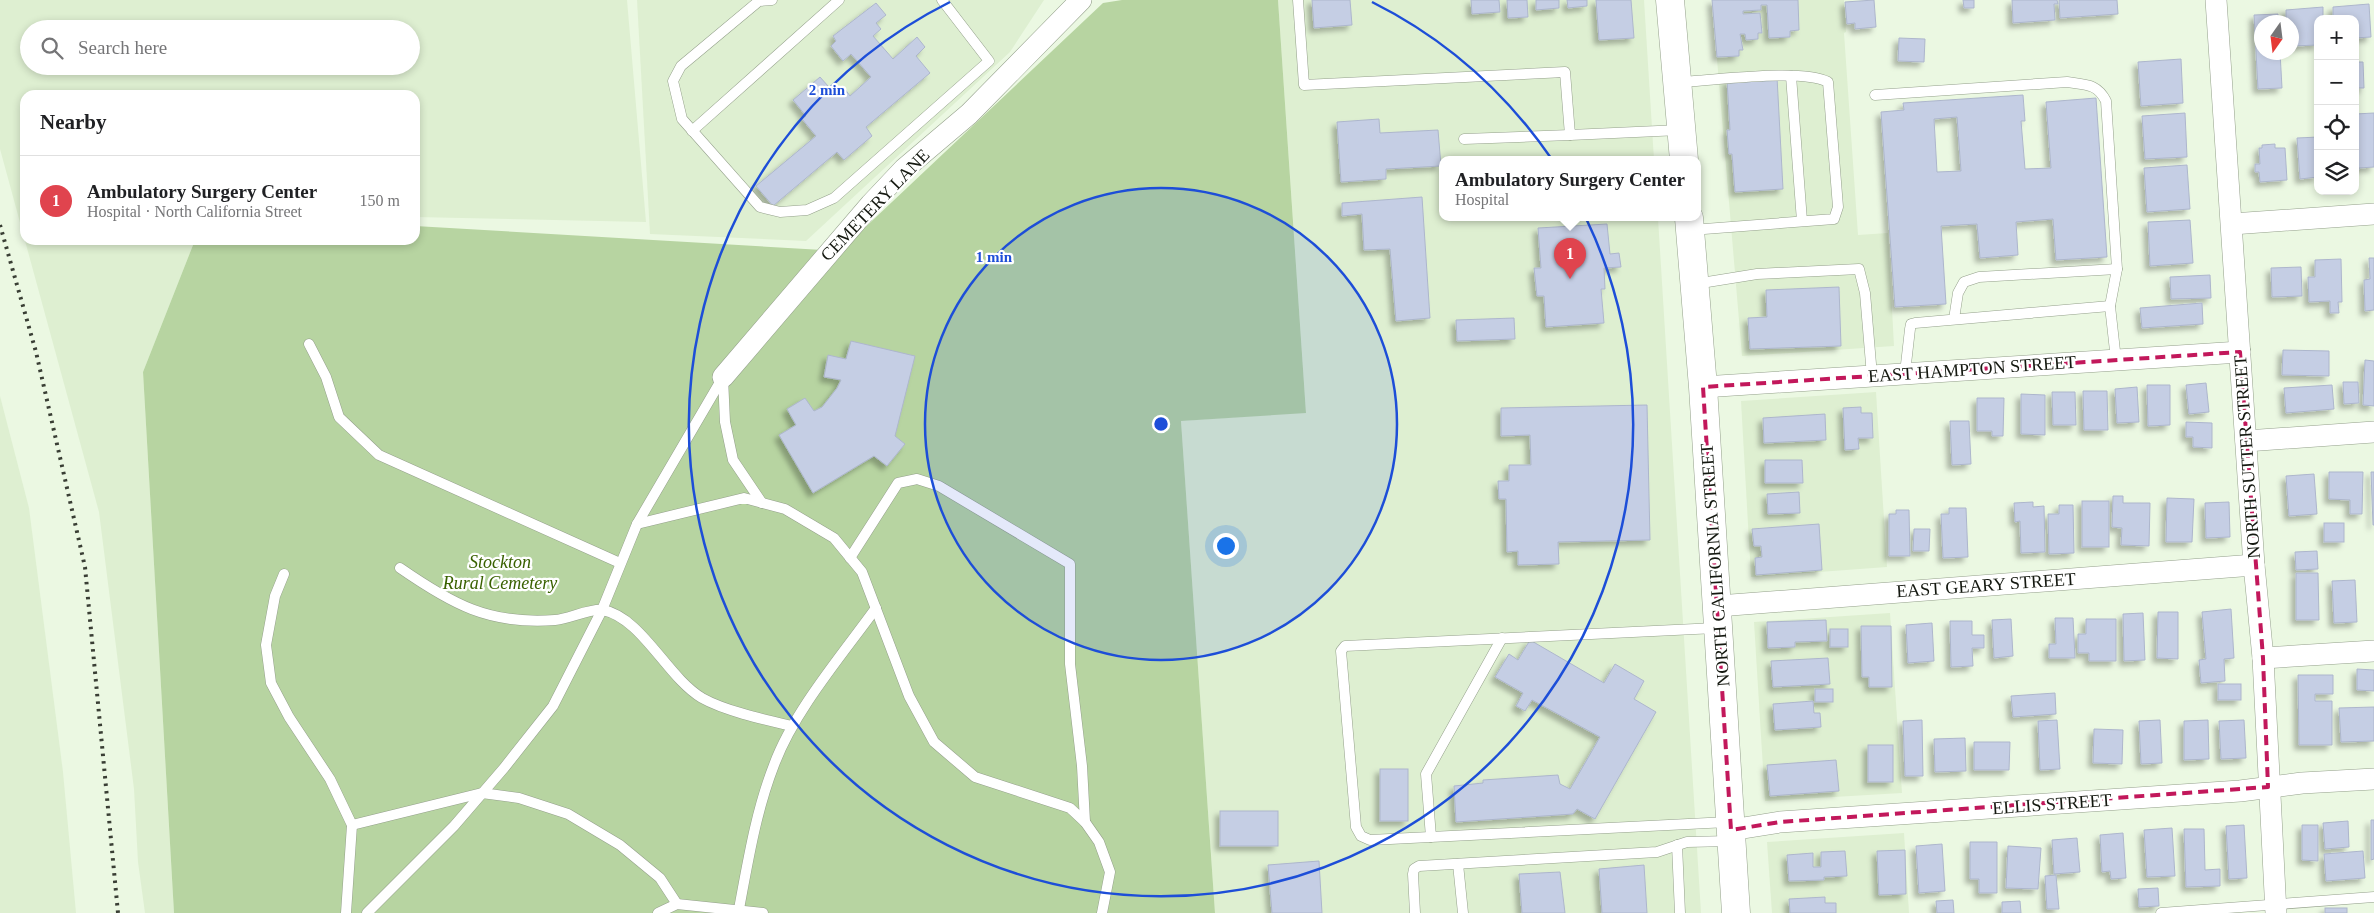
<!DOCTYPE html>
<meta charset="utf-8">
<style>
:root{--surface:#fff;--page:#f2f2f2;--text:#202124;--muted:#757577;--line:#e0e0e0;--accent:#5072e6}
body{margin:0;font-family:"Times New Roman",serif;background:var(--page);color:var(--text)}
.controls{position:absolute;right:15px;top:15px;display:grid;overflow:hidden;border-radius:10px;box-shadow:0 2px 8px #0003}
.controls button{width:45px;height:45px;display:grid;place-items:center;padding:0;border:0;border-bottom:1px solid var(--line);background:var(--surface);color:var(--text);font:25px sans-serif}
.compass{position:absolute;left:2254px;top:15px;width:45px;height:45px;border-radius:50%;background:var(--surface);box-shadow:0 2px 8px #0003;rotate:194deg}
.you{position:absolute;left:1225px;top:545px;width:18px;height:18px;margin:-12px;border:4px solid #fff;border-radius:50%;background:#1a73e8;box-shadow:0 0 0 8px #1a73e833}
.badge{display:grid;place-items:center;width:32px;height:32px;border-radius:50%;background:var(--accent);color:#fff;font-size:16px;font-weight:700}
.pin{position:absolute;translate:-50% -41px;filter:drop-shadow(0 1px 2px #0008)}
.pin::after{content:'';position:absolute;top:26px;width:18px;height:15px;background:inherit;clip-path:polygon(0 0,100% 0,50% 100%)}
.popup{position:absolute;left:1439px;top:156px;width:262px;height:65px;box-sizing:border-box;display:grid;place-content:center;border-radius:10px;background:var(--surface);filter:drop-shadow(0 1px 4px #0005);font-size:16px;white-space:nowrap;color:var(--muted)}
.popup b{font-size:19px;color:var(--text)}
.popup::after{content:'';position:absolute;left:50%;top:100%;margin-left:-10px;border:10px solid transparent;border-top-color:var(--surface)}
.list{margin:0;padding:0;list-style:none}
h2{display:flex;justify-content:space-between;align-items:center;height:65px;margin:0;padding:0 20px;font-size:21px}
h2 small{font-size:16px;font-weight:400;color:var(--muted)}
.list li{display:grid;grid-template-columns:32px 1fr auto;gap:15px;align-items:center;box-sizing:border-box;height:90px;padding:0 20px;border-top:1px solid var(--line)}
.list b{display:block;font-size:19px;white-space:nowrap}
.list p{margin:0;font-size:16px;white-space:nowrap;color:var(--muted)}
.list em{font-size:16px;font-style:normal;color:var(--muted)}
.icon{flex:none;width:28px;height:28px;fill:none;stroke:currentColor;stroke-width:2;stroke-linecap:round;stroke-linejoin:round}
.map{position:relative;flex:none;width:2374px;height:913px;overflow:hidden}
.search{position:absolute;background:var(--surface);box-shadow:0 2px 8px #0003;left:20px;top:20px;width:400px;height:55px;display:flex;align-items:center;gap:12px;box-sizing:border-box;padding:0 18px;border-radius:28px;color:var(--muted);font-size:19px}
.panel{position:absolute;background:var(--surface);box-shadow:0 2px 8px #0003;left:20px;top:90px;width:400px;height:155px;border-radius:15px}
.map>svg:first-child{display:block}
.built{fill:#deefd1;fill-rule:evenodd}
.green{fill:#b7d4a1}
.building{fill:#c5cee4;stroke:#adb6cc;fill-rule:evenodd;filter:url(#shadow)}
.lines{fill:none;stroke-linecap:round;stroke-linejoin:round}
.lane-casing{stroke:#94a08b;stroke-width:11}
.street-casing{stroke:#94a08b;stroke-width:22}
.secondary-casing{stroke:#94a08b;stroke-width:29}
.lane{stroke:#fff;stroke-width:10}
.street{stroke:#fff;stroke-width:21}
.secondary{stroke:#fff;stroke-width:28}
.rail{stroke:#393e34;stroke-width:4;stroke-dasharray:2.5 5;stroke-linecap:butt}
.marked{fill:none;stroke:#c2185b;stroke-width:4;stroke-dasharray:10 6;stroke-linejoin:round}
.ring{fill:none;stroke:#1d4ed8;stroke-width:2.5}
.labels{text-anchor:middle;stroke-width:4.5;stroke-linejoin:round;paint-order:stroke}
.street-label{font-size:18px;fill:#141810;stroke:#fff}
.park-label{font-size:18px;font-style:italic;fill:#396100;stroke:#fff}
.centre{fill:#1d4ed8;stroke:#fff;stroke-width:2.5}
.ring-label{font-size:15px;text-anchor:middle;font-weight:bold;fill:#1d4ed8;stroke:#fff;stroke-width:4.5;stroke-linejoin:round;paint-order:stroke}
</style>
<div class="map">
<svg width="2374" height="913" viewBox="0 0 2374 913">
<defs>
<filter id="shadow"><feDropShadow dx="-4.5" dy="4.5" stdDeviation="2.5" flood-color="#0004"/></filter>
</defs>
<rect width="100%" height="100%" fill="#ebf8e2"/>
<g class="built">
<path d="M0,0H627L646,222L415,217V95H25V240H195L143,372L174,913H145L138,862L134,789L99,512L0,149ZM29,29H411V66H29Z"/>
<path d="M637,0H1044L1010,52L806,241L650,234Z"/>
<path d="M1278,0H1644L1654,160H1442V218H1658L1701,913H1215L1181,421L1306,412Z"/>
<path d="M1712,0H1844L1846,32L1844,33L1858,235L1888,233L1894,346L1742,356Z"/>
<path d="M1876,392L1887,567L1751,577L1741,401Z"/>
<path d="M0,396L29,508L63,772L76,913H0Z"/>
<path d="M1890,613L1902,793L1765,801L1754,622Z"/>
<path d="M1904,833L1909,913H1772L1767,842Z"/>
</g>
<path class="green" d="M1122,0H1278L1306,413L1181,421L1215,913H174L143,372L195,240H415V226L840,251L1103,3Z"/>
<g class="building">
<path d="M1312,0H1350L1352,25L1314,28Z"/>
<path d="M1471,0H1499L1500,12L1472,14Z"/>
<path d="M1507,0H1527L1528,17L1508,18Z"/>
<path d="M1536,0H1559V8L1536,10Z"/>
<path d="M1567,0H1587V6L1568,8Z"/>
<path d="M1596,0H1631L1634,38L1599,40Z"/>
<path d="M1712,0H1798L1799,30L1790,31V37L1769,38L1767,5H1761V10L1743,11V14L1760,13L1762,33H1758V39L1746,40L1745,34H1740L1743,50H1739V56L1717,57Z"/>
<path d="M1874,0L1876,27L1855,29V23L1847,24L1845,2Z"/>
<path d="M1963,0H1974V8H1964Z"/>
<path d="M2012,0H2057L2058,4H2054L2055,20L2013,23Z"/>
<path d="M2059,0H2117L2118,14L2060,18Z"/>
<path d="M876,3L886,15L876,23L881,29L873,36L893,59L917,37L925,47L916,56L930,73L866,127L872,136L844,160L837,152L773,206L756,186L816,136L802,119L806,116L793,100L820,77L837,96L845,89L850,96L871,77L851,54L843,61L831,46L836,41L833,36Z"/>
<path d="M2369,4L2371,37L2355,38V19H2333V7Z"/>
<path d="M2323,7V19H2318V45L2292,46V22H2286V10Z"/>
<path d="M2278,14V22H2262V52H2280L2282,88L2258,89L2254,15Z"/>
<path d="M1899,38L1925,39L1924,62L1898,61Z"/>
<path d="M2181,59L2183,103L2141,106L2138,62Z"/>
<path d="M2355,62H2363L2364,88H2355Z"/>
<path d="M1777,77L1783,189L1735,192L1732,154H1729L1727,130H1730L1727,80Z"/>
<path d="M2023,95L2025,121H2021L2025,169L2051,168L2046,102L2096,98L2107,257L2056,260L2053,219L2016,222L2018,255L1980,258L1977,224L1941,226L1946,304L1895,307L1881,112L1904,110L1903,103ZM1957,117L1961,171L1937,172L1934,119Z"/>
<path d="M2185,113L2187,157L2145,159L2142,116Z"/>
<path d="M2374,113V167L2359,168V170L2355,171V114Z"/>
<path d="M1379,119L1380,133L1438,130L1441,166L1386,169V179L1341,182L1337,122Z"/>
<path d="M2318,137V177L2300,179L2297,138Z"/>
<path d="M2275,144V148H2285L2287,180L2260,182L2259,172H2255V164H2260L2259,148H2262V145Z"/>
<path d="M2187,165L2190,209L2147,212L2144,168Z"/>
<path d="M1422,197L1430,318L1396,321L1390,249L1364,250L1362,214L1342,216V203Z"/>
<path d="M2190,220L2193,263L2150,266L2148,222Z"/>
<path d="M1607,224L1610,254L1619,253L1621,267L1604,268L1605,289H1601L1604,323L1546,327L1544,296H1537L1534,268H1541L1538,228Z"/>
<path d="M2369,258H2374V310L2365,311L2364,280L2370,279Z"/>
<path d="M2341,259L2342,302H2338L2339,313H2330V301L2309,302L2308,277H2315V260Z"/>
<path d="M2301,267L2302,296L2272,297L2271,268Z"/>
<path d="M2210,275L2211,298L2171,299L2170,277Z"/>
<path d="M1839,287L1841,346L1750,349L1748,318L1767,317L1766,290Z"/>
<path d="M2202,303L2203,324L2142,328L2140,308Z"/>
<path d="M1514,318L1515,339L1457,341L1456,320Z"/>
<path d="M851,341L915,356L895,436L905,444L887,466L874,456L813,493L779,435L796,425L787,409L805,398L814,411L822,407L837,388L841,380L824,377L828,355L846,359Z"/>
<path d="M2283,350L2329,351V376L2282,375Z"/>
<path d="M2365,360L2374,361V406L2363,405Z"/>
<path d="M2343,382H2358L2359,403L2344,404Z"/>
<path d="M2206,383L2209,412L2189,414L2186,385Z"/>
<path d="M2147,385H2170V425L2148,426Z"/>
<path d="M2332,385L2334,409L2286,413L2284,388Z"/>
<path d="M2137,387L2139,422L2117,423L2115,389Z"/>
<path d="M2083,391H2107L2108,430H2084Z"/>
<path d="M2052,392H2075L2076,425H2053Z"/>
<path d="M2021,394L2045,395V435L2021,434Z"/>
<path d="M1977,398H2004L2003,436H1992V431H1977Z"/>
<path d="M1647,405L1650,540L1558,542L1559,564L1518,565V551L1507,552L1506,499H1499L1498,481H1509V465H1531L1530,435L1501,436V408Z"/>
<path d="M1861,407V413H1872L1873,438H1858L1859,449L1845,450L1843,408Z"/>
<path d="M1825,414L1826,440L1764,443L1763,418Z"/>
<path d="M1950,421H1969L1971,464L1952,465Z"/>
<path d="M2186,422L2212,423V448L2193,447V437H2186Z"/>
<path d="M1765,460H1802L1803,483H1765Z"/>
<path d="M2329,472H2363L2362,514H2350V500L2329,499Z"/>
<path d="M2371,472H2374V525H2373Z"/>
<path d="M2314,474L2317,514L2289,516L2286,476Z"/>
<path d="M1799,492L1800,513L1768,514L1767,494Z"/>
<path d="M2113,496H2123V503H2150L2149,546L2121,545L2122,528L2112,527Z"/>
<path d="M2167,498L2194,499L2192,542H2166Z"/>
<rect x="2082" y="501" width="27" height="46"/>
<path d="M2033,502V507L2044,506L2045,552L2021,553L2020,521L2015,522L2014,503Z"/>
<path d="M2229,502L2230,537L2206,538L2205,503Z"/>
<path d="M2059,505H2073L2074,553L2049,554L2048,514H2059Z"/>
<path d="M1949,508H1966L1968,557L1943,558L1941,514H1949Z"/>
<path d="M1896,510H1909L1910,556H1889V514H1896Z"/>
<rect x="2324" y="523" width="20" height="19"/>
<path d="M1819,524L1822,570L1756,575L1755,558L1762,557L1761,546H1754L1752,529Z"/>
<path d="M1914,529H1930L1929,551H1913Z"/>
<path d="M2317,551L2318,569L2296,570L2295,552Z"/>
<path d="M2296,573H2318L2319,620H2296Z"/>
<path d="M2355,580L2357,622L2334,623L2332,581Z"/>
<path d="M2231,609L2234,658L2224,659L2225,681L2201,683L2199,660L2206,659L2202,612Z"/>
<path d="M2158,612H2178V659L2157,658Z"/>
<path d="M2143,613L2145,660L2124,661L2123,614Z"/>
<path d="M2055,618H2073L2075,658H2049V644H2056Z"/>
<path d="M2011,619L2013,656L1994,658L1992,620Z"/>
<path d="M2086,619H2116V661H2089V653H2078V634H2086Z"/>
<path d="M1826,620L1827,641L1795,642V647L1768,648L1767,622Z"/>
<path d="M1950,621H1972V635H1984V648H1972L1973,666L1951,667Z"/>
<path d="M1932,623L1934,661L1908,663L1906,625Z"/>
<path d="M1861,626H1891L1892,687H1869V677H1862Z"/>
<rect x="1830" y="629" width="18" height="18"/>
<path d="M1530,640L1604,683L1615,664L1644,681L1634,699L1656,712L1595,819L1577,809L1573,814L1456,822L1454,786L1483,783V780L1558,775L1560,784L1570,789L1600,737L1532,700L1525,711L1516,706L1523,693L1495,677L1509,654L1518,660Z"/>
<path d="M1828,658L1830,684L1773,687L1771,661Z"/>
<path d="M2357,669L2374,670V691L2357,690Z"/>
<path d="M2298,675H2333V694H2315V701H2332V745H2299Z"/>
<rect x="2218" y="684" width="23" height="16"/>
<rect x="1815" y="689" width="18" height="13"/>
<path d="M2055,693L2056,714L2013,717L2011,696Z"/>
<path d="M1813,701L1814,713H1820L1821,727L1775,730L1773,704Z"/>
<path d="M2374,707V741L2341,742L2339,708Z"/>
<path d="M1922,720L1923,776H1905L1903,721Z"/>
<path d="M2057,720L2060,769L2040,770L2038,721Z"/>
<path d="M2160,720L2162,763L2141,764L2139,721Z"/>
<path d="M2208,720L2209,759L2184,760V721Z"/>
<path d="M2244,720L2246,758L2221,759L2219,721Z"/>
<path d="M2094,729L2123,730L2122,764L2093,763Z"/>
<path d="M1965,738L1966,771L1935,772L1934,739Z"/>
<path d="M1974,742H2010L2009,770H1974Z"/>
<rect x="1868" y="745" width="25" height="37"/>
<path d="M1836,760L1839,791L1770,796L1767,765Z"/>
<rect x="1380" y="769" width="28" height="52"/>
<rect x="1220" y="811" width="58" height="35"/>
<path d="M2371,820H2374V859L2371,860Z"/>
<path d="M2348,821L2349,847L2325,849L2323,823Z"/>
<path d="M2244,825L2247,878L2229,879L2226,826Z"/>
<path d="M2302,825H2318V861L2302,860Z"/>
<path d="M2172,828L2175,876L2147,877L2144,830Z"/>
<path d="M2184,829H2204L2205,870L2220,869V886L2186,887Z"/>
<path d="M2123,833L2126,878L2111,879L2110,871L2102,872L2100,835Z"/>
<path d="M2077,838L2080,872L2054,874L2052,840Z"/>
<path d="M1970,842H1997V893H1979V879H1970Z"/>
<path d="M1942,844L1945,891L1919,893L1916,846Z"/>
<path d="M2008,846L2041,848L2038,889L2006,888Z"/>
<path d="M1905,850L1906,894L1879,895L1877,851Z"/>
<path d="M1845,851L1847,876L1824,877V880L1789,881L1787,855L1813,853V867H1821V852Z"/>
<path d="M2363,851L2365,878L2326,881L2324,854Z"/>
<path d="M1319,861L1322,913H1272L1268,865Z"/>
<path d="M1644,865L1647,913H1602L1599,869Z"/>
<path d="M1560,872L1565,913H1522L1519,874Z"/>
<path d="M2056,875L2059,909H2047L2045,876Z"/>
<path d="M2158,888L2159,906L2139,907L2138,889Z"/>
<path d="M1825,897V903H1836V913H1790L1789,899Z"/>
<path d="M1953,900L1954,913H1937L1936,901Z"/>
<path d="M2020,901L2021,913H2002V902Z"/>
<rect x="2325" y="908" width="22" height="5"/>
</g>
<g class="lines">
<g class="lane-casing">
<g id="lane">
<path d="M772,0L759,1L681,66L673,81L682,119L760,207L780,212L807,210L834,198L989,61L942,0"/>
<path d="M1298,0L1304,85L1565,72L1570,135L1680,130"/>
<path d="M1791,76L1802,221"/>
<path d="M1679,82C1713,81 1801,68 1828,82L1838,207L1834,219L1691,230"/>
<path d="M1875,95L2067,82C2085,85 2097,83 2106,101L2117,269L2110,306L2116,360"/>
<path d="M692,131L839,0"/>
<path d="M1464,139L1570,135"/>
<path d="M1695,284L1757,274L1859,269L1865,293L1872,376"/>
<path d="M1954,319L1958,293L1964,282L1979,277L2117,269"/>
<path d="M309,344L326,377L339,417L379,455L620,563"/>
<path d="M1905,373L1910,329L1911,324L1915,323L2110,306"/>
<path d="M723,378L725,422L733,460L762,503"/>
<path d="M637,524L744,498L785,509L834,538L862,572L909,696L934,742L975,777L1070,808L1085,822L1099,842L1110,872L1102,913"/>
<path d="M850,558L898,483L917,479L939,486L1070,564V664L1082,766L1085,822"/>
<path d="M400,568C452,604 489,625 555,620C568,619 591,608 603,610C642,618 667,677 702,698C725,711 766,720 792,726"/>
<path d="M284,574L275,596L266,645L271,683L289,717L330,779L352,825L346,913"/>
<path d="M1716,628L1345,646L1341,651L1356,827L1361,836L1370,840L1728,822"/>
<path d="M352,825L482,793L519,798L568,814L620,845L660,878L677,904"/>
<path d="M1431,837L1426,774L1502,638"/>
<path d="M1677,845L1680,913"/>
<path d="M1458,864L1463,913"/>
<path d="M739,909C748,861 756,811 774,765C794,711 842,655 876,608"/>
<path d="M367,913L454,826L504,768L553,706L602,610L637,524L723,377"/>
<path d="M658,913L677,904L763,913"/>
<path d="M1415,913L1413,874L1414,869L1419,866L1657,852L1687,842L1730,841"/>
<path d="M2161,913L2374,897"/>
</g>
</g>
<g class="street-casing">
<g id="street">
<path d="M2216,0L2254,565L2263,658L2276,913"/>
<path d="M2232,224L2374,214"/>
<path d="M723,377L871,204L904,169L969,114L1081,0"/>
<path d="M1703,387L2240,352"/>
<path d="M2246,441L2374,432"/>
<path d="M1718,606L2254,565"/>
<path d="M2263,658L2374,651"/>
<path d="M1731,830L1780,822L2240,791L2302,783L2374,779"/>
</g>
</g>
<g class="secondary-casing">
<g id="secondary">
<path d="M1670,0L1684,160"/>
<path d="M1689,218L1703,387L1736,913"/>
</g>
</g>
<use href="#lane" class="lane"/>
<use href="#street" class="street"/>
<use href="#secondary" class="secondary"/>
<path class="rail" d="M0,225L36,352L85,567L118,913"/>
</g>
<path class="marked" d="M2240,352L2263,658L2268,787L1780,822L1731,830L1703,387Z"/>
<circle cx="1161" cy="424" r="236" fill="#1d4ed8" fill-opacity=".12"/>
<g class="ring">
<circle cx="1161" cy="424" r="236"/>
<path d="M1372 2A472 472 0 1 1 950 2"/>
</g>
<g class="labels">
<g class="street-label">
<text transform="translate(875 205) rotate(-46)" y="6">CEMETERY LANE</text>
<text transform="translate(1972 369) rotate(-4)" y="6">EAST HAMPTON STREET</text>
<text transform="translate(2247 457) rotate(-94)" y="6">NORTH SUTTER STREET</text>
<text transform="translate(1715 565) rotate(-94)" y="6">NORTH CALIFORNIA STREET</text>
<text transform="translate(1986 585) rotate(-4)" y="6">EAST GEARY STREET</text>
<text transform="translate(2052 804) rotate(-4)" y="6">ELLIS STREET</text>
</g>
<g class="park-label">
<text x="500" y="568">Stockton<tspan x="500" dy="21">Rural Cemetery</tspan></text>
</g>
</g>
<circle cx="1161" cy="424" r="8" class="centre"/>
<g class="ring-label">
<text x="827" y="95">2 min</text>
<text x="994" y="262">1 min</text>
</g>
</svg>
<div class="controls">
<button>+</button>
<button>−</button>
<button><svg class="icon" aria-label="locate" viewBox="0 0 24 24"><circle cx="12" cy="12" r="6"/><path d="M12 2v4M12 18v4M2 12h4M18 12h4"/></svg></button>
<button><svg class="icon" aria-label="layers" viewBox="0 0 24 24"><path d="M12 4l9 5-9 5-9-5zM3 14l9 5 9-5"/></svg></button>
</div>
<svg class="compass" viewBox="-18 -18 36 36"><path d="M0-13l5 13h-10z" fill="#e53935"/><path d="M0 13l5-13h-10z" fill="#757577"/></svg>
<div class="you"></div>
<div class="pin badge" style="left:1570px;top:279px;background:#e0444e">1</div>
<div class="popup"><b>Ambulatory Surgery Center</b>Hospital</div>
<div class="search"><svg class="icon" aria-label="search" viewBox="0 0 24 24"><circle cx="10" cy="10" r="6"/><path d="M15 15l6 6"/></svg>Search here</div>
<section class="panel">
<h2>Nearby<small></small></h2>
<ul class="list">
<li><span class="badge" style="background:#e0444e">1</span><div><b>Ambulatory Surgery Center</b><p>Hospital · North California Street</p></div><em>150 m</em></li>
</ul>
</section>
</div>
